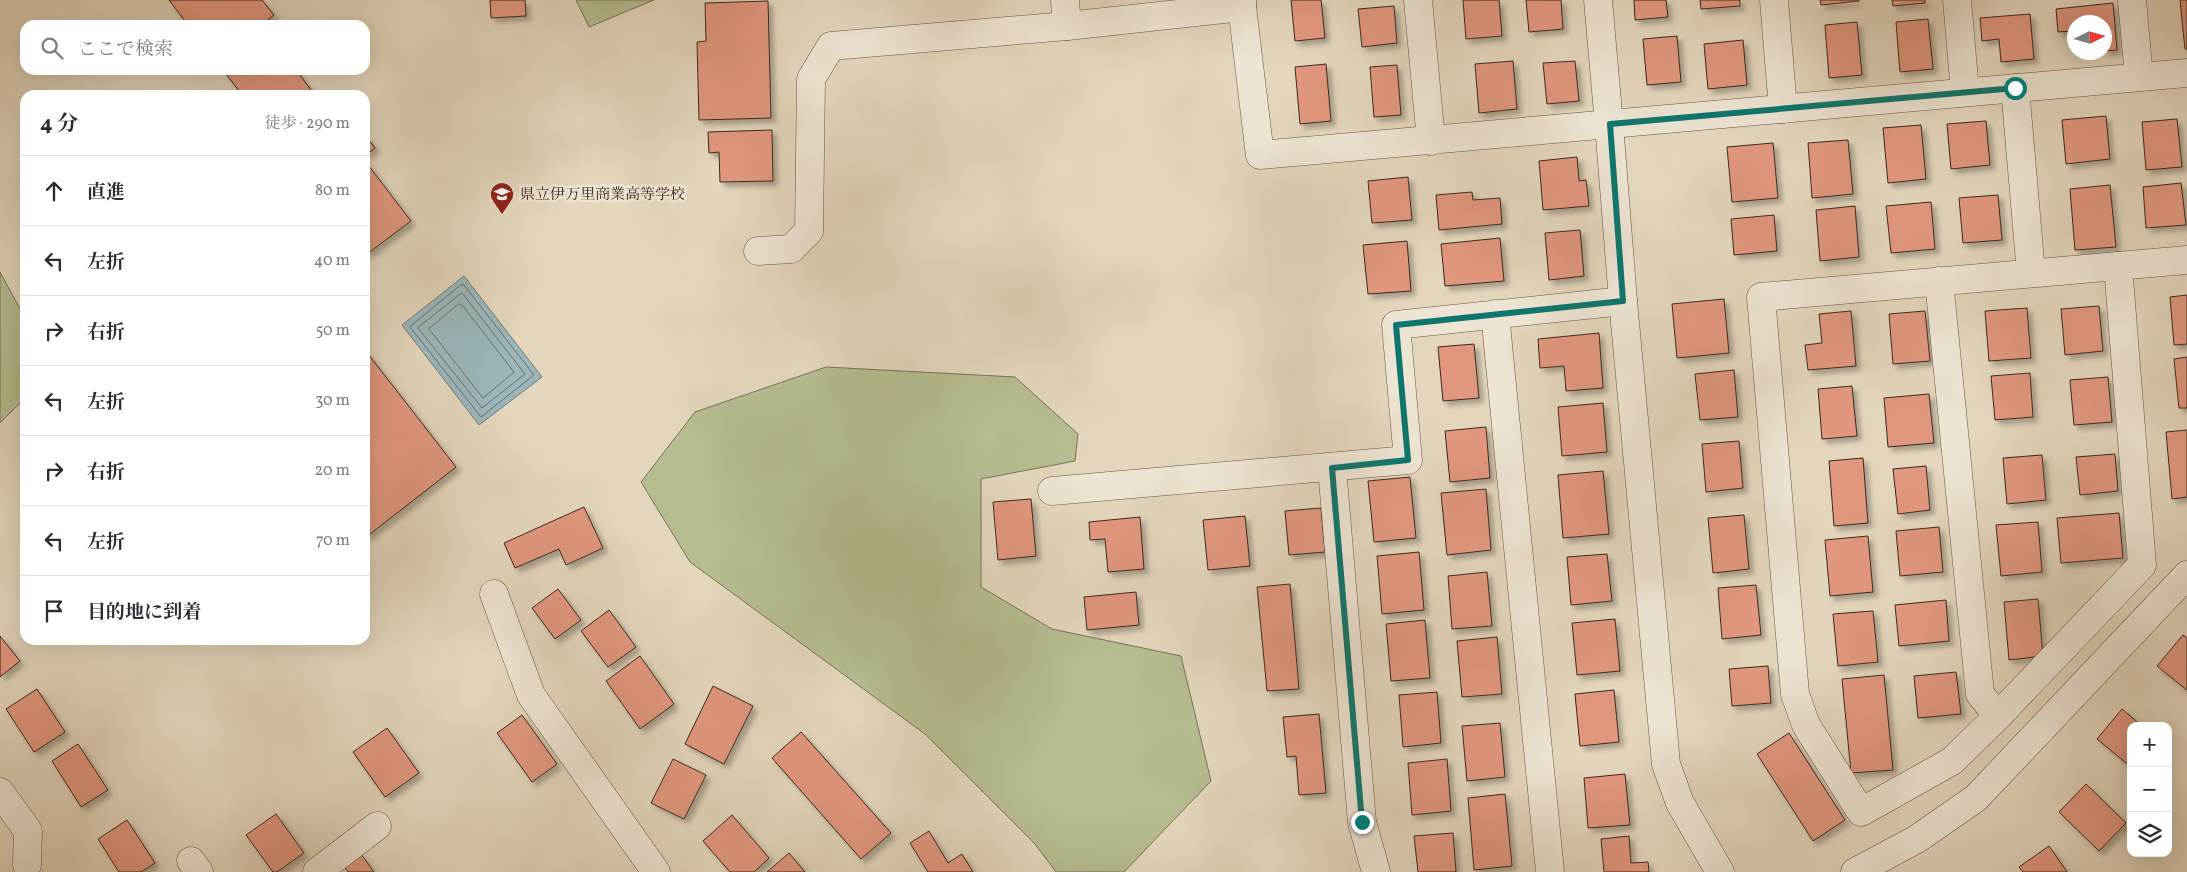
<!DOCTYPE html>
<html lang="ja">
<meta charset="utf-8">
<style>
:root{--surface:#fff;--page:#f7f7f7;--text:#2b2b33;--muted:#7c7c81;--line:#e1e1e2}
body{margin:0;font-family:Vollkorn,"Noto Serif JP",serif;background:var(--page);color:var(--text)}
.controls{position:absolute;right:15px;bottom:15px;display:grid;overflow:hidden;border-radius:10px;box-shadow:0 5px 20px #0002}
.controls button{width:45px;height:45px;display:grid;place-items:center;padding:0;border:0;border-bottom:1px solid var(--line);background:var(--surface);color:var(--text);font:25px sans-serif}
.compass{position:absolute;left:2067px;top:15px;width:45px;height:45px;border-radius:50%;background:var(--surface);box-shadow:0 5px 20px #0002;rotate:85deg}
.stop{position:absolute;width:15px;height:15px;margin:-11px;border:4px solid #0f766e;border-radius:50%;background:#fff}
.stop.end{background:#0f766e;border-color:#fff;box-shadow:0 1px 5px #0008}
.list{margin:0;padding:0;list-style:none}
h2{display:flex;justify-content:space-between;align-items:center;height:65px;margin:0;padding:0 20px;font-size:21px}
h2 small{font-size:16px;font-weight:400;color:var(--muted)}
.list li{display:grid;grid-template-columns:32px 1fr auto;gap:15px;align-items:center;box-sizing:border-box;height:70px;padding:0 20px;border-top:1px solid var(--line)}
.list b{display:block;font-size:19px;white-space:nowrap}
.list em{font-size:16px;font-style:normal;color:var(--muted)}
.icon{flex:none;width:28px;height:28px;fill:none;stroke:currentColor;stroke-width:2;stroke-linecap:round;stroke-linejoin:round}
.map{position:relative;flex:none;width:2187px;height:872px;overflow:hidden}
.search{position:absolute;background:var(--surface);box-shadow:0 5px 20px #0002;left:20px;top:20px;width:350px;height:55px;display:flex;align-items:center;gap:12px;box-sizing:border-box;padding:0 18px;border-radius:15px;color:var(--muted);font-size:19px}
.panel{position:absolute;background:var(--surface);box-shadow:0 5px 20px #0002;left:20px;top:90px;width:350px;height:555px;border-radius:15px}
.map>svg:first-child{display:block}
.green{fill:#b5bd8f;stroke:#797258}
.water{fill:#9ab6bb;stroke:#757d7d}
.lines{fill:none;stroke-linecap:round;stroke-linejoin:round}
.shore{stroke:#6c6f6e;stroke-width:1}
.building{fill:#e1977d;stroke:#3d2820;filter:url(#shadow)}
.minor-casing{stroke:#665447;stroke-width:29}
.tertiary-casing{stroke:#665447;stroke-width:29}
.minor{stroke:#ede4d3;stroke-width:28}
.tertiary{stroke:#ede4d3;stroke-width:28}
.route{stroke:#0f766e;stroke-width:6}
.labels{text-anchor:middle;stroke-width:5;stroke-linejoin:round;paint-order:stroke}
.poi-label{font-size:15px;fill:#3d2820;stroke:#ede4d3;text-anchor:start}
</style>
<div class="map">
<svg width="2187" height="872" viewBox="0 0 2187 872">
<defs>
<filter id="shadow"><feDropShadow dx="4.5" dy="4.5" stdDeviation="2.5" flood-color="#0004"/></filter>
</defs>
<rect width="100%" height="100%" fill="#e3d6bc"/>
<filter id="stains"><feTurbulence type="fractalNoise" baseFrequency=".004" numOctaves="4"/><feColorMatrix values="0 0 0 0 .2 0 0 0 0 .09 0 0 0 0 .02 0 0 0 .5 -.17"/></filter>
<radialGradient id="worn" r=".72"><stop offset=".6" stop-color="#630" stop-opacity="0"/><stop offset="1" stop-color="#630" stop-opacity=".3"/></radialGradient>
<g class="green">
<path d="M576,0H654L589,27Z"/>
<path d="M0,272L25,318V398L0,423Z"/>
<path d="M826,367L1015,377L1078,434L1075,461L981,479V587L1052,629L1181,656L1211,781L1124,872H1056L1035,844L925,734L690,562L641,482L695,412Z"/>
</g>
<path class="water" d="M464,276L542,377L479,425L402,325Z"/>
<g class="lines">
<g class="shore">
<path d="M461,285H464L534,375L481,417L410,327Z"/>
<path d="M462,293L525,374L482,408L418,328Z"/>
<path d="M459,304L462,305L514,372L483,398L429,329Z"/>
</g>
</g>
<g class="building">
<path d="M169,0H262L274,15L261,25H188Z"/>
<path d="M490,0H525L526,16L491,18Z"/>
<path d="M1291,0H1321L1325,38L1295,41Z"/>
<path d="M1463,0H1499L1502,36L1466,39Z"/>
<path d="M1526,0H1561L1563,29L1529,32Z"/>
<path d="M1634,0H1666L1668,17L1635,20Z"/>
<path d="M1700,0H1740V6L1701,9Z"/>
<path d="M1820,0H1859V1L1821,5Z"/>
<path d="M1892,0H1925V3L1893,6Z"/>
<path d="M2180,0H2187V49H2185Z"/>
<path d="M768,1L771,118L699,120L697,42L706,41L705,3Z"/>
<path d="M2113,3L2117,50L2104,51V22H2074V52L2073,31L2058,32L2056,9Z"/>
<path d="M1394,6L1397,43L1362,47L1358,9Z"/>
<path d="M2030,14L2034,59L2001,62L1999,39L1982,41L1980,18Z"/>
<path d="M1928,19L1933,69L1900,72L1896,22Z"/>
<path d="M1857,22L1862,75L1829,78L1825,25Z"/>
<path d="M1677,36L1681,82L1647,85L1643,39Z"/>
<path d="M1743,40L1747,85L1708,89L1704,44Z"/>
<path d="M1513,61L1517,109L1479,113L1475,64Z"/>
<path d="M1575,61L1579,101L1547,104L1543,63Z"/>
<path d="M1326,64L1331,121L1300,124L1295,67Z"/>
<path d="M1397,65L1401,115L1374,117L1370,67Z"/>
<path d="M223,70H296L315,95H242Z"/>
<path d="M2106,116L2110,159L2066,164L2062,120Z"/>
<path d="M2177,119L2182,167L2146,170L2142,122Z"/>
<path d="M1986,121L1990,165L1951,169L1947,124Z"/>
<path d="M1921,125L1926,179L1888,183L1883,128Z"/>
<path d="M772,130L773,181L720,182L719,152L709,153L708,132Z"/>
<path d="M365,135L375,148L365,156Z"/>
<path d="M1848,140L1853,194L1812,198L1808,143Z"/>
<path d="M1773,143L1778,198L1732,202L1727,147Z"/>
<path d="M1577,157L1579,181L1586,180L1589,206L1543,210L1539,161Z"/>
<path d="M365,161L411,221L367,254L365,252Z"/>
<path d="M1408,177L1412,220L1372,223L1368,181Z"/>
<path d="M2181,183L2186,225L2146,228L2143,187Z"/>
<path d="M2110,185L2116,247L2075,250L2070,189Z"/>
<path d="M1472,192L1473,200L1500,198L1502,224L1439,230L1436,195Z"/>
<path d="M1998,195L2002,240L1963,243L1959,198Z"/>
<path d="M1931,202L1935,249L1891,253L1886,206Z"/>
<path d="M1855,206L1859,257L1820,261L1816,210Z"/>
<path d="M1774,215L1777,251L1734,255L1731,219Z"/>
<path d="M1580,230L1584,276L1549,280L1545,233Z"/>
<path d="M1500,238L1504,281L1445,286L1441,244Z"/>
<path d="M1407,241L1411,291L1368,294L1363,245Z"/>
<path d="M2187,295V344L2174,345L2170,297Z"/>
<path d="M1724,299L1729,353L1677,358L1672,304Z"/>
<path d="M2099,306L2103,351L2065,355L2061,309Z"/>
<path d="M2027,308L2031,358L1989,361L1985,311Z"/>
<path d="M1851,311L1856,366L1808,370L1805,345L1822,343L1819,314Z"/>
<path d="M1925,311L1930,361L1893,364L1889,314Z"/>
<path d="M1599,333L1603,388L1566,391L1564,366L1540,368L1538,339Z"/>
<path d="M1474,344L1479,398L1443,401L1438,347Z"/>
<path d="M365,350L456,467L365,538Z"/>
<path d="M2187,357V408H2179L2174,359Z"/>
<path d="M1734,370L1738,417L1700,420L1695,374Z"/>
<path d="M2030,373L2033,417L1995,420L1991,376Z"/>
<path d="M2108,377L2112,422L2074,425L2070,380Z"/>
<path d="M1852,386L1857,436L1822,439L1818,389Z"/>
<path d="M1929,394L1934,443L1888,447L1884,398Z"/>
<path d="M1603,403L1607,452L1562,456L1558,407Z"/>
<path d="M1486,427L1490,478L1450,482L1445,431Z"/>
<path d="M2187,430V497L2172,499L2166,432Z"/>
<path d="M1739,441L1743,488L1706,492L1702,444Z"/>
<path d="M2115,454L2118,491L2080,495L2076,457Z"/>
<path d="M2042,455L2046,500L2007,504L2003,458Z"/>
<path d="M1863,458L1868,523L1834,526L1829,461Z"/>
<path d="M1926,466L1930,510L1898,514L1893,469Z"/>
<path d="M1603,471L1609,534L1563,538L1558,475Z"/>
<path d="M1410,477L1416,538L1374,542L1368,481Z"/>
<path d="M1486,489L1491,550L1447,555L1441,493Z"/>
<path d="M1031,499L1036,556L998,560L993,502Z"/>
<path d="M584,507L603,548L566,565L559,549L515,568L504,543Z"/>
<path d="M1321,508L1325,552L1289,555L1285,511Z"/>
<path d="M2119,513L2123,558L2061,563L2057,518Z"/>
<path d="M1744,515L1749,569L1713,573L1708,518Z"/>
<path d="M1245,516L1250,566L1208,570L1203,520Z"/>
<path d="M1140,517L1144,569L1108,572L1105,539L1090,540L1089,522Z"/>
<path d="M2038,522L2042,572L2001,576L1996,525Z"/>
<path d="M1939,527L1943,572L1900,576L1896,531Z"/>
<path d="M1868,536L1873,592L1830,596L1825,540Z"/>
<path d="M1419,552L1424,610L1382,614L1377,556Z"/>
<path d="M1607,554L1612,601L1571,605L1567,557Z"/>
<path d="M1487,572L1492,626L1452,629L1448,576Z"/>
<path d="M1290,584L1299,689L1267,691L1257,587Z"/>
<path d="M1756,585L1761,635L1722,639L1718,588Z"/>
<path d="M558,589L581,620L555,639L532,608Z"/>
<path d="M1136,592L1139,625L1087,630L1084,597Z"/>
<path d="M2038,599L2043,656L2009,660L2004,602Z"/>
<path d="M1946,600L1949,641L1899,646L1895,605Z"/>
<path d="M609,610L636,647L608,667L581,631Z"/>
<path d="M1873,611L1878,662L1838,666L1833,614Z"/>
<path d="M1615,619L1620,671L1577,675L1572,623Z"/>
<path d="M1425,620L1430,678L1391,681L1386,624Z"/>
<path d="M2183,635L2187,638V690L2157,666Z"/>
<path d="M0,636L20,661L0,677Z"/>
<path d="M1497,637L1502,694L1462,697L1457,641Z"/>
<path d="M640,656L674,704L640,729L606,681Z"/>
<path d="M1768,666L1771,703L1732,706L1729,669Z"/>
<path d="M1956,672L1961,714L1918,718L1914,676Z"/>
<path d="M1884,675L1893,770L1851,773L1842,679Z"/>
<path d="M713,686L753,706L724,764L685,744Z"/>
<path d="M37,689L65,732L34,752L6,709Z"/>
<path d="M1614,690L1619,742L1580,746L1575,694Z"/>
<path d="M1437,692L1441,743L1403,747L1399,695Z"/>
<path d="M2122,709L2142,726H2131V767L2097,739Z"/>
<path d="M1319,714L1326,793L1299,795L1296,756L1287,757L1283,717Z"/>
<path d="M522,715L557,764L532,782L497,733Z"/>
<path d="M1500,723L1505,777L1467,781L1462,726Z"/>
<path d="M387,728L419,773L385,797L353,752Z"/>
<path d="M801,732L891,833L861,859L772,758Z"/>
<path d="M1789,733L1845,820L1813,841L1757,754Z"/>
<path d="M78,744L108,790L81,807L52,761Z"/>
<path d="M673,759L706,775L684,819L651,803Z"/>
<path d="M1447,759L1451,811L1412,815L1408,763Z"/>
<path d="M1625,774L1630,825L1588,828L1584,778Z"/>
<path d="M2086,784L2126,823L2099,851L2059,812Z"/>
<path d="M1505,794L1512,866L1474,870L1468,798Z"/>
<path d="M276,814L304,853L277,872H273L246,835Z"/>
<path d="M732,815L769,858L754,872H730L703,841Z"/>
<path d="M127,820L155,863L141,872H119L98,839Z"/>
<path d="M929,831L948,863L962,854L973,872H928L910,843Z"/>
<path d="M1453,833L1456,872H1418L1414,836Z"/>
<path d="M1629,836L1631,863L1648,862L1649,872H1604L1601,839Z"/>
<path d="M2049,846L2067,872H2023L2019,867Z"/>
<path d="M789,853L805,872H767Z"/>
<path d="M361,854L374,872H348L344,866Z"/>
</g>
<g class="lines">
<g class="minor-casing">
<g id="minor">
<path d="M1065,0L1067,26L1242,7V0"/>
<path d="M1418,0L1431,141"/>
<path d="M1598,0L1609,124"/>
<path d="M1774,0L1783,109"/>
<path d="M1957,0L1965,92"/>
<path d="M2132,0L2139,77"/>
<path d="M2015,88L2031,273"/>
<path d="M758,251L791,249L809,231L811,79L831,46L1067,26"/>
<path d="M1939,281L1980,694L1998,716L1952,761L1861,812L1806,725L1795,694L1761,297L2187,260"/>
<path d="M1495,314L1550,872"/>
<path d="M1332,468L1362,822L1376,872"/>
<path d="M1052,491L1408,460L1396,325L1623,301"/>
<path d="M494,594L531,695L656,872"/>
<path d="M1998,716L2142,565L2118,266"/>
<path d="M0,792L28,831L27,865"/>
<path d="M191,861L199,872"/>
<path d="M317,872L377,826"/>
</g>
</g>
<g class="tertiary-casing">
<g id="tertiary">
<path d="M1242,7L1260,155L2187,73"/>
<path d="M1609,124L1623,301L1666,764L1680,803L1720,872"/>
<path d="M1855,872L1917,839L1976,798L2187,575"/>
</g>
</g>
<use href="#minor" class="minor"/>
<use href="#tertiary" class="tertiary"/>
</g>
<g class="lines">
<path class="route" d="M1362,822L1332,468L1408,460L1396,325L1623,301L1610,124L2015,88"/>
</g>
<defs>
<g id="school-pin" transform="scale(1.25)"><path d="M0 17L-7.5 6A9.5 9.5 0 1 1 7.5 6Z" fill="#8f2418" stroke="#ede4d3"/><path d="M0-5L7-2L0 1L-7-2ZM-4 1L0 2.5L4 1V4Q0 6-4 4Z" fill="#fff"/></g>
</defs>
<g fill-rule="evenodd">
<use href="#school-pin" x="502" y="194"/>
</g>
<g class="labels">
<g class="poi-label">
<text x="520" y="199">県立伊万里商業高等学校</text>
</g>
</g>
<rect width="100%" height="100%" filter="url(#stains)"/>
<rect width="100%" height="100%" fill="url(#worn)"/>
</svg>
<div class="controls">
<button>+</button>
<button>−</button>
<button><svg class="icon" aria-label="layers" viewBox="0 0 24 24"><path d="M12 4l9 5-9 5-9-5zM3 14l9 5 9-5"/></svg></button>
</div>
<svg class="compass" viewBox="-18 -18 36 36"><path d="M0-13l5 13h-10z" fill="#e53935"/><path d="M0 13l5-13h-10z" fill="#7c7c81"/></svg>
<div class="stop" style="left:2015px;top:88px"></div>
<div class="stop end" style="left:1362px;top:822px"></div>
<div class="search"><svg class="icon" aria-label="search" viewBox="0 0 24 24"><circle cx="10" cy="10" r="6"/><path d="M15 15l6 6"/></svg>ここで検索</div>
<section class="panel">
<h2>4 分<small>徒歩 · 290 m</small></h2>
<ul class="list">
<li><svg class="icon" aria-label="ahead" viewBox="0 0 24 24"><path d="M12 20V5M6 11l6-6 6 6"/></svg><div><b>直進</b></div><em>80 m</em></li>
<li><svg class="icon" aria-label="left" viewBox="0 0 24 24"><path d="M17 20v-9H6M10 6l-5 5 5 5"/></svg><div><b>左折</b></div><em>40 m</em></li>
<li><svg class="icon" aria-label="right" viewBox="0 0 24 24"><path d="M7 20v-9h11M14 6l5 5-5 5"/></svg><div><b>右折</b></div><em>50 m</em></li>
<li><svg class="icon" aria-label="left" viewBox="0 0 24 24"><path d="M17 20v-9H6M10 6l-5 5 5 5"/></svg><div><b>左折</b></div><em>30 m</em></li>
<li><svg class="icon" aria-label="right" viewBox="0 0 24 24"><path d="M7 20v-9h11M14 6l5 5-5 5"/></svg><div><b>右折</b></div><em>20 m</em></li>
<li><svg class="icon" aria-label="left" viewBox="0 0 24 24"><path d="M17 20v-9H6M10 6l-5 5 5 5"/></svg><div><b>左折</b></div><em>70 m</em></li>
<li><svg class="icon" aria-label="arrive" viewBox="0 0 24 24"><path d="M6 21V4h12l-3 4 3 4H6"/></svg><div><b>目的地に到着</b></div></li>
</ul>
</section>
</div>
